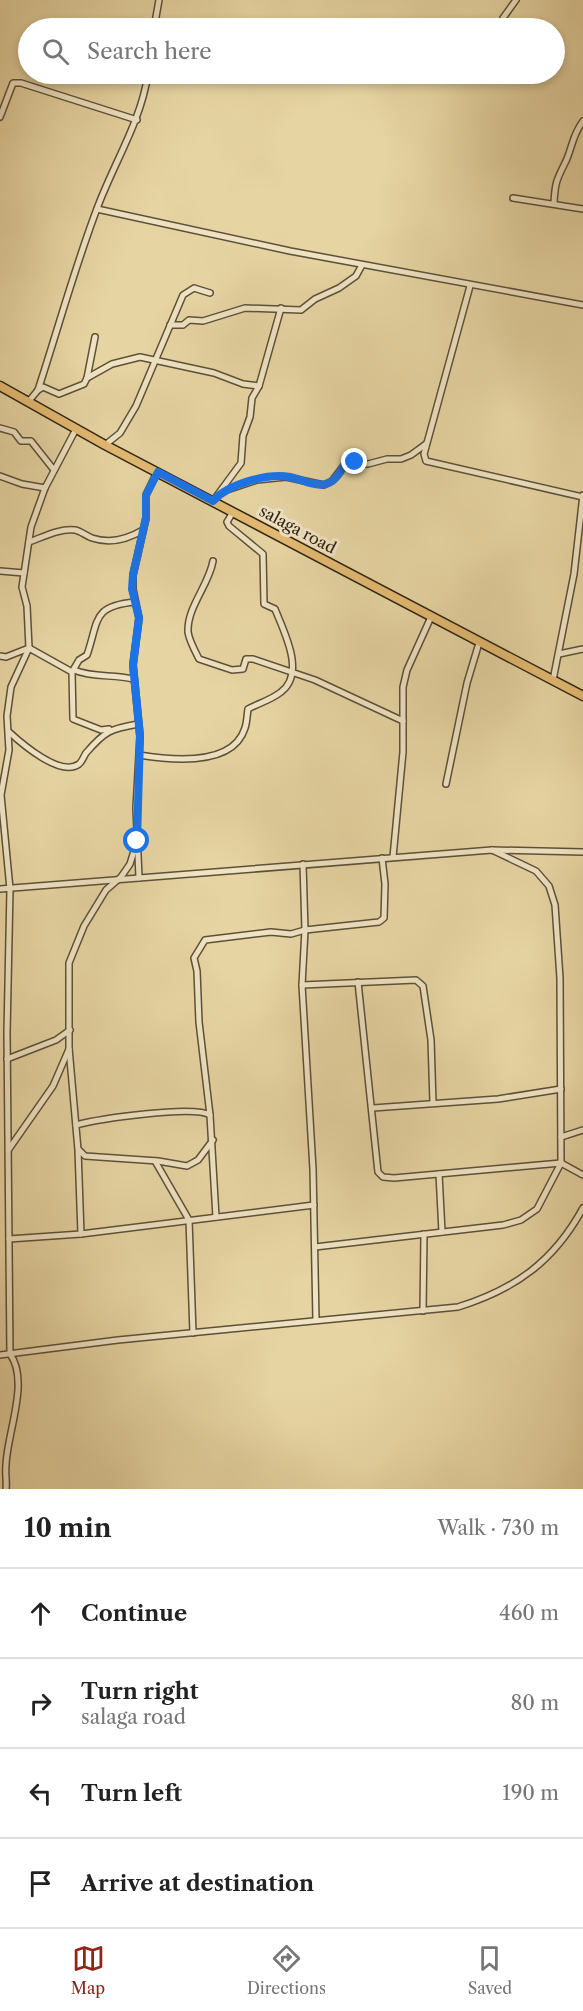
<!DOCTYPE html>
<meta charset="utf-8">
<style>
:root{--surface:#fff;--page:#f6f6f6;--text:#222;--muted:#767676;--line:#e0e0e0;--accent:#8f2418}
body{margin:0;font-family:"Libre Caslon Text",serif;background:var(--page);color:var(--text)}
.stop{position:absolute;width:18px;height:18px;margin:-14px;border:4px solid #1a73e8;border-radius:50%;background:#fff}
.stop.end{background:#1a73e8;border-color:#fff;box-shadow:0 2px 6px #0008}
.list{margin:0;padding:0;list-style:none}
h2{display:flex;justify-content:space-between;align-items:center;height:78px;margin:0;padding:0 24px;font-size:26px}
h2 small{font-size:20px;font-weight:400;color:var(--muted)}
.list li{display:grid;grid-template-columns:39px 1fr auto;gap:18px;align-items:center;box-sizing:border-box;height:90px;padding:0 24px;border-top:2px solid var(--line)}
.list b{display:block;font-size:22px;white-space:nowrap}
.list p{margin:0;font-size:20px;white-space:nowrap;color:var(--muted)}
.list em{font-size:20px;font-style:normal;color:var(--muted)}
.icon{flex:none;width:33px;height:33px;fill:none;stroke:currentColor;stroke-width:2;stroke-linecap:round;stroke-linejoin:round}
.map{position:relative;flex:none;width:583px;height:1489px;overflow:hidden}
.search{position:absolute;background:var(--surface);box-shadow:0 3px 9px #0003;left:18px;right:18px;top:18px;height:66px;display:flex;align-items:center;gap:15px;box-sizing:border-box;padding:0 21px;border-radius:33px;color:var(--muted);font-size:22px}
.sheet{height:438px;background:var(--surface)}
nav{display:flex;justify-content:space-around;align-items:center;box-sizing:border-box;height:84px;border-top:2px solid var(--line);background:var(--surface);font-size:16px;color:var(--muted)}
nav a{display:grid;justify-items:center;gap:3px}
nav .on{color:var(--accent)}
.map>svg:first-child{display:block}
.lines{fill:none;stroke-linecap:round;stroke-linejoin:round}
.street-casing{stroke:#5d5039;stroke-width:8}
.primary-casing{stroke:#2f2416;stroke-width:11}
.street{stroke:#efe3c3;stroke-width:5}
.primary{stroke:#e3ba71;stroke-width:8}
.route{stroke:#1a73e8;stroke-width:8}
.labels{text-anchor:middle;stroke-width:6;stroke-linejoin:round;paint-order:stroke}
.street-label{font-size:16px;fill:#2f2416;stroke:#efe3c3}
</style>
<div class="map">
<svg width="583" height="1489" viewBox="0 0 583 1489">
<rect width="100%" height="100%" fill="#e6d4a2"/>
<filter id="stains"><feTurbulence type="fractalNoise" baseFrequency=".00333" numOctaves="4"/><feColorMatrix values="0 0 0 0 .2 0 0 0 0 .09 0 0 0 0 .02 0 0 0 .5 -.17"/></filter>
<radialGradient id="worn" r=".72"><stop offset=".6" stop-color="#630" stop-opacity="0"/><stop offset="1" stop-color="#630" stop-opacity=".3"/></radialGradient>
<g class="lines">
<g class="street-casing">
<g id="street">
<path d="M503,18L516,0"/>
<path d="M154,28L159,0"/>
<path d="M0,117L13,83H21L137,120"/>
<path d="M513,198L583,209"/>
<path d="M554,203C555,182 557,179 566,161C573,145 572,136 583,121"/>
<path d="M97,209L290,251L583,305"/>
<path d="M470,286L424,454L426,461L583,497"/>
<path d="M170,325H183L189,320L203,321L245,308L301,310L315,299L339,288L356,276L362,265"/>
<path d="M87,378L95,337"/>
<path d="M38,390L43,387L59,394L84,384L87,378L112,364L140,357L214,373L243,384L259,386"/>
<path d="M29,401L38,390C58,329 75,266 98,206C115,161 141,121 148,74"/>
<path d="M0,428L14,432L21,441H31L54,470"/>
<path d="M105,445L120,433L136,406L183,295L194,288L210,293"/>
<path d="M0,476L22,484L45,488"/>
<path d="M221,492L257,480L286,477L324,485L332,481L345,464H368L387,459H401L411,455L426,444"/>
<path d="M213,501L241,463L243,436L250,417L252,398L259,386L281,308"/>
<path d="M29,542C43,537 60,528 75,530C81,531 86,536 92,538C110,544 128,539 143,530"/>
<path d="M213,561C209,585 187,607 188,632C189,640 195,651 199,659L232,670L243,669L246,659H253L315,680L403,721"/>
<path d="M0,571L24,573"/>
<path d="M29,648L72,672L73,719L101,730L109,729"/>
<path d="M559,654L583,649"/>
<path d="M0,656L6,657L29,648"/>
<path d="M74,670C93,678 113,674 133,679"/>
<path d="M72,672L79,660L87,655C99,620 92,606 135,602"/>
<path d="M553,680L574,574L583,495"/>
<path d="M9,732C21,743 61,778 79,764C82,762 84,756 86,753C105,731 110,729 138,724"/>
<path d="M139,755C170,760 233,767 245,728C247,722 247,715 248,709C259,703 271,700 281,692C306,673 284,632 275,609L264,604L263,554L229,526L227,522L233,512"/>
<path d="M446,784L467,683L479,643"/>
<path d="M393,857L403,752V687L407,670L431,617"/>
<path d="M303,864L305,930L302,985L313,1169L316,1320"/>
<path d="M139,878L136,808L140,736L133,665L139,618L133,589V575L146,518V495L157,472"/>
<path d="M0,889L492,850L583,852"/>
<path d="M358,982L378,1172L383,1177L394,1178L561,1163L583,1175"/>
<path d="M302,985L416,980L423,986L431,1040L433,1103"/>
<path d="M7,1059L56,1040L70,1030"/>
<path d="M373,1108L498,1099L561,1089"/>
<path d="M210,1115L199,1022L197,971L194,958L205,940L271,932L291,934L305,930L379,922L384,918L385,884L382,858"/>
<path d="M76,1125C98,1119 193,1105 210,1115L216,1217"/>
<path d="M561,1137L583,1130"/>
<path d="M9,1149L53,1086L69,1049"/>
<path d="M79,1150L85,1156L158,1161L187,1166L198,1160L213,1140"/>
<path d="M155,1161L189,1220L193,1333"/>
<path d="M439,1174L442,1232"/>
<path d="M81,1234L78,1150L69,1048V963L84,926L106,890L121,877L130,864L137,841"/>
<path d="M9,1239L81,1234L314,1205"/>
<path d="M315,1247L503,1225L521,1220L537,1209L561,1163L560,978L555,905L549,886L536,871L492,850"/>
<path d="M423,1311L424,1234"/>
<path d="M0,1355L118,1340L458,1307C516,1289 554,1261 583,1208"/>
<path d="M6,1489C7,1481 5,1474 6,1465C7,1433 30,1381 10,1354L7,1033L10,889L1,795L9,750L7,716L11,687L29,648L27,606L22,587L31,527L45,488L76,429"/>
</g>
</g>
<g class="primary-casing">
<path id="primary" d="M0,386L105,445L583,696"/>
</g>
<use href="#street" class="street"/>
<use href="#primary" class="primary"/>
</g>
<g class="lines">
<path class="route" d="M137,841L140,736L133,665L139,618L132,589L133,575L146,518V495L158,472L213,501C228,484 267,473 290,477C300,479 316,487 326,484C334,482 341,472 345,464L355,462"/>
</g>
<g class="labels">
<g class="street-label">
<text transform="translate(298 529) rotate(28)" y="6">salaga road</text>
</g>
</g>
<rect width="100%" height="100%" filter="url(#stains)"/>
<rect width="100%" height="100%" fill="url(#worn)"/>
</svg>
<div class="stop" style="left:137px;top:841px"></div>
<div class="stop end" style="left:355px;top:462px"></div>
<div class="search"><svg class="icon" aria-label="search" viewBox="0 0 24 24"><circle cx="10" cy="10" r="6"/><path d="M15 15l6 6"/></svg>Search here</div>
</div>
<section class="sheet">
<h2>10 min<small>Walk · 730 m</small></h2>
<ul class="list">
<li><svg class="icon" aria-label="ahead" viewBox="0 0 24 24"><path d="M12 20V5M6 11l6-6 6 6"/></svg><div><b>Continue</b></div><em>460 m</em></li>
<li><svg class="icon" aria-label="right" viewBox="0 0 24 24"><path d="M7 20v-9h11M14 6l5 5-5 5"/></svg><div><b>Turn right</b><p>salaga road</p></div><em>80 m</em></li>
<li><svg class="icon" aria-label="left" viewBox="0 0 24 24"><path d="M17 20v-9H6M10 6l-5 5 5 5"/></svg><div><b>Turn left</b></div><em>190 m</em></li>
<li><svg class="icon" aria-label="arrive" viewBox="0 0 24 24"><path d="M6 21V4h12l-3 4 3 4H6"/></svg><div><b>Arrive at destination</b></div></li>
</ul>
</section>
<nav>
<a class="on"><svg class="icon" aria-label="map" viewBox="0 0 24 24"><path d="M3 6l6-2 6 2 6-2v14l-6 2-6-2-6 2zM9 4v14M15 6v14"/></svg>Map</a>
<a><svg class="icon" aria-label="directions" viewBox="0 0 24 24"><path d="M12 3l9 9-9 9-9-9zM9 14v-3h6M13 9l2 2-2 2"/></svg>Directions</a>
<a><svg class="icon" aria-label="saved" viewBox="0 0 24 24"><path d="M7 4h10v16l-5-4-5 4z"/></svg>Saved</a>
</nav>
